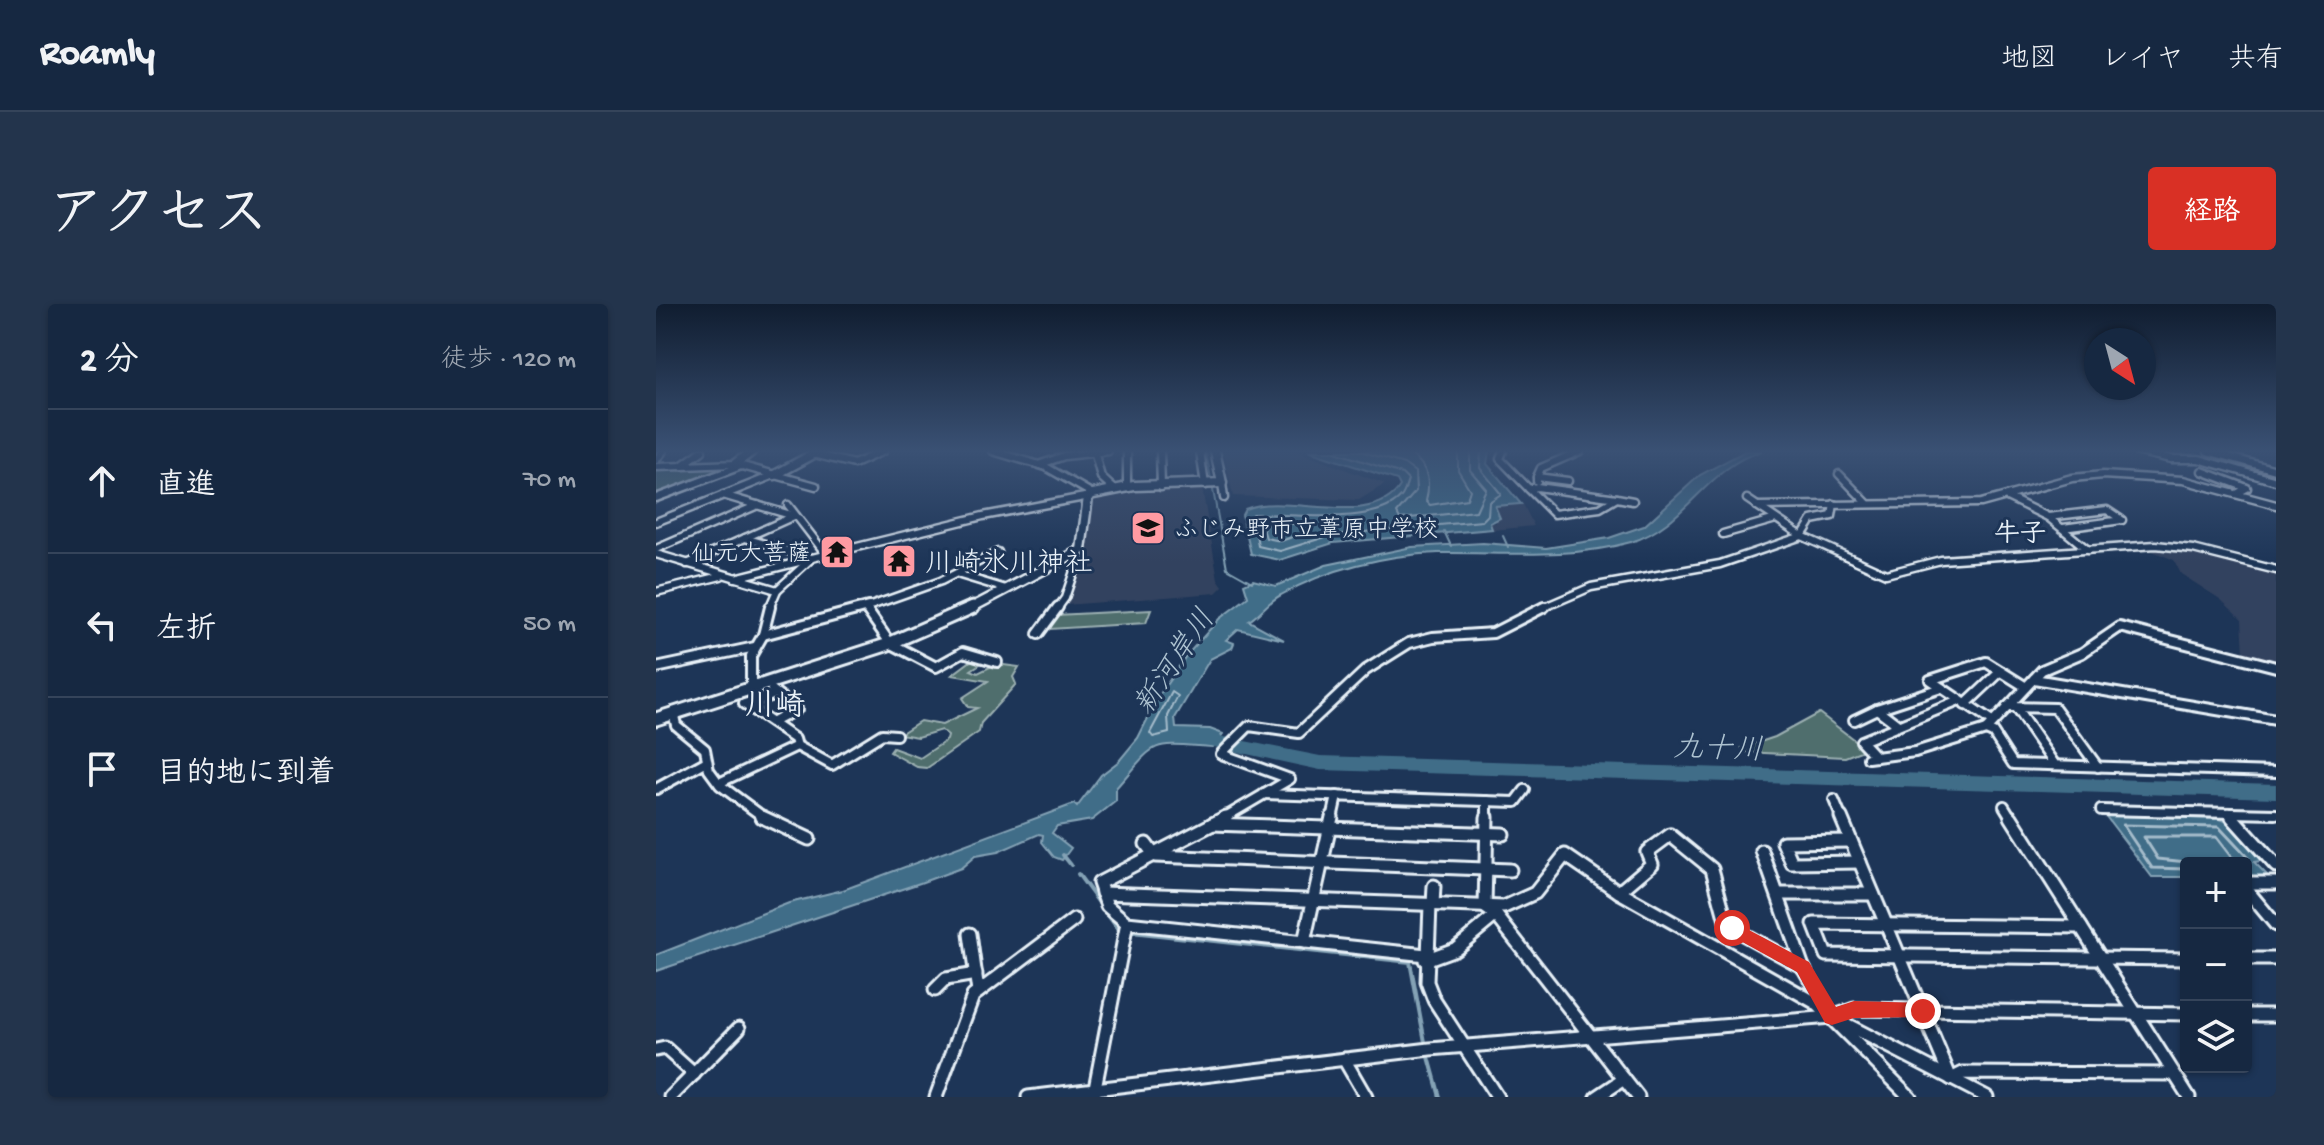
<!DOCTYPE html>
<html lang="ja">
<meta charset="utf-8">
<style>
:root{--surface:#162841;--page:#23344c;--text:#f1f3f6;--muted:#9ea6b1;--line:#35445a;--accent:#d93025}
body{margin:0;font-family:"Gochi Hand","Klee One",sans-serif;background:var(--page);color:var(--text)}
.controls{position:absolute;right:24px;bottom:24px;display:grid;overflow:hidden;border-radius:8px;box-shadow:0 2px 6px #0004}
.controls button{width:72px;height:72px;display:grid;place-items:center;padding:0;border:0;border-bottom:2px solid var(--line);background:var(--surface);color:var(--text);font:40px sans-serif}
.compass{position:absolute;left:1428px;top:24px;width:72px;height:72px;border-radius:50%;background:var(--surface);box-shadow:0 2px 6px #0004;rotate:144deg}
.stop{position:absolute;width:24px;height:24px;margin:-18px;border:6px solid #d93025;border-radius:50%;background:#fff}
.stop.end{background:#d93025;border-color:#fff;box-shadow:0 2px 8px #0008}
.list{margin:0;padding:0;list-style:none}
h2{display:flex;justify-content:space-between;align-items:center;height:104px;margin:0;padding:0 32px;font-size:34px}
h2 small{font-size:26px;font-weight:400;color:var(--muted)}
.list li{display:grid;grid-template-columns:52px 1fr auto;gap:24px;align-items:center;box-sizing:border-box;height:144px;padding:0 32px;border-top:2px solid var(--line)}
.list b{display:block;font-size:30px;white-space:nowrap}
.list em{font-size:26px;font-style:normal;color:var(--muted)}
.icon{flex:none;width:44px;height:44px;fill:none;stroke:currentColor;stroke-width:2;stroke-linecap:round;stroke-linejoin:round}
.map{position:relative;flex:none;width:1620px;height:793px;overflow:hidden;border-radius:8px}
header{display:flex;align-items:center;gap:48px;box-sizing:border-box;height:112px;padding:0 40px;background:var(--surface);border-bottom:2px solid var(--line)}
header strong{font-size:38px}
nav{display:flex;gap:44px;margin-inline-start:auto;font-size:28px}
.intro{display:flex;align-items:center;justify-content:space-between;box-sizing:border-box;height:192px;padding:0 48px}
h1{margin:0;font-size:56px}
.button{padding:20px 36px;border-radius:8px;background:var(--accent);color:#fff;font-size:28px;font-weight:700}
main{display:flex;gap:48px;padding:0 48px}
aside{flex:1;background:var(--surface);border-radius:8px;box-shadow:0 2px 6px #0004}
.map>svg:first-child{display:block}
.built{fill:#33425f}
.green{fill:#4f6e6d;stroke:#9cb0b2;stroke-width:2}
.water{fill:#416d88;stroke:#84a2b5;stroke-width:2}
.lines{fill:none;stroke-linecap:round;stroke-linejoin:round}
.shore-far1{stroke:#a5bccb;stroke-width:2}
.shore{stroke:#a5bccb;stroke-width:3}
.stream-far1{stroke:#84a2b5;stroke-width:2}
.stream{stroke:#84a2b5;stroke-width:4}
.river{fill:#416d88;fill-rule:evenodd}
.street-far2-casing{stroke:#e8f1f8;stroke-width:11}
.street-far1-casing{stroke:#e8f1f8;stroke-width:14}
.street-casing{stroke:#e8f1f8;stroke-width:17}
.secondary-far1-casing{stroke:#e8f1f8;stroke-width:13}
.secondary-casing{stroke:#e8f1f8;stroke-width:17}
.street-far2{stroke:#1d3557;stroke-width:6}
.street-far1{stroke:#1d3557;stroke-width:8}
.street{stroke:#1d3557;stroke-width:11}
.secondary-far1{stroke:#1d3557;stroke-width:8}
.secondary{stroke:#1d3557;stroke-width:11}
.route{fill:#d93025}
.labels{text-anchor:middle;stroke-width:6;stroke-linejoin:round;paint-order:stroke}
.far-poi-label{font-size:24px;fill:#e8f1f8;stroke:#1d3557;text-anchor:start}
.far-quarter-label{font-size:26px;font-weight:bold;fill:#e8f1f8;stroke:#1d3557}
.poi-label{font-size:28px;fill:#e8f1f8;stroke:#1d3557;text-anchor:start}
.water-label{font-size:30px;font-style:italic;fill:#aec3d1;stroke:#1d3557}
.neighbourhood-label{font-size:30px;font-weight:bold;fill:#e8f1f8;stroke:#1d3557}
</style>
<header>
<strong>Roamly</strong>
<nav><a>地図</a><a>レイヤ</a><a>共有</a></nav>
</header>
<div class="intro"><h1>アクセス</h1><a class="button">経路</a></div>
<main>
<aside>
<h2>2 分<small>徒歩 · 120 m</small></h2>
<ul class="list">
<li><svg class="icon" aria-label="ahead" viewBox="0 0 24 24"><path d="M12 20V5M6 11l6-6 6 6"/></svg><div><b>直進</b></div><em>70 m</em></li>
<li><svg class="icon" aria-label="left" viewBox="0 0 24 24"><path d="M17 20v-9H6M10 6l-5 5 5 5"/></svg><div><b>左折</b></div><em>50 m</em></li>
<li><svg class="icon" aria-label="arrive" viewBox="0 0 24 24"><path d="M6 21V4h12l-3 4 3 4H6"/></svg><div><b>目的地に到着</b></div></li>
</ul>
</aside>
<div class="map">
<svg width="1620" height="793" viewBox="0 0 1620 793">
<rect width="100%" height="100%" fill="#1d3557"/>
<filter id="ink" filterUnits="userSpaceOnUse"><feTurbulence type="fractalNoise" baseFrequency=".0125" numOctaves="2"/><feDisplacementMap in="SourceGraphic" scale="16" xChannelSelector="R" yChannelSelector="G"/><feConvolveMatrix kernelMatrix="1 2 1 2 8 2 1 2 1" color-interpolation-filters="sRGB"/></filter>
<g filter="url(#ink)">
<g class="built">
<path d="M567,147H639L729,180L703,196L577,192Z"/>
<path d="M494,184H546L562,275L567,282L560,289L409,301L427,252L436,196L452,190Z"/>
<path d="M867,200L878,222L837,226L834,219H840L838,202Z"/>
<path d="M1489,244H1522L1620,267V357L1588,350L1586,315L1564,295L1525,270L1518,256Z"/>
</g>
<g class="green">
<path d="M79,163L0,193V166Z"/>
<path d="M495,306L490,319L394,325L400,311Z"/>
<path d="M320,353L327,358L315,366L322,369L340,360L363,363L357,373L360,380L325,419L323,428L271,464L261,463L234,448L237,444L264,454L291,436L292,432L285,426L262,433L244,430L264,417L286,421L321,404L312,403L306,394L332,377L296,371Z"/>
<path d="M1163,409L1210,445L1189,453L1089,448L1086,444L1119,433Z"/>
</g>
<g class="water">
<path d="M652,147H833L831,160L865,200L839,202L844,214L834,219L836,225L677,239L624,256L595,250L586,211L589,205C630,188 717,226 744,182L741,176Z"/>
<path d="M1089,147H1106C1051,162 1030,222 975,238C911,256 847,248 782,249C730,251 670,265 625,291C613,297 604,310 593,317L628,336L582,325L570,336L578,339L576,344L554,355L519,414L520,424L554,425L567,430L556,443C492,439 503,435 460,484V497L436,516L401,522L396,529L415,544L406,556L398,553L386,538L387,531L383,530L342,548L319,552L305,564L264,579L0,667V651L133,599L187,586L418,500L421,503L445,471L463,457L482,434L504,390L530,352L563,315L592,293L588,280L597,276L620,282L670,261L756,243L827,239L890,244L953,234L988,222L1044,171Z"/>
<path d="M1449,511L1564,515L1572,518L1605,557L1598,558L1613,573H1590V559H1530V573H1496Z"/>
</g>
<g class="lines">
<g class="shore-far1">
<path d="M676,147L746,170L752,176C750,181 749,189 745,193C719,223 633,209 597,210L602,242L624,247L676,231L826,217L832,211L833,198L845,190L824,164L825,147"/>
<path d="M704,147L748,160L759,168L760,187L741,209L744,215L820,207L830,185L814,166V147"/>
<path d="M748,147C770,157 776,174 770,197L774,201L811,195L814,186L802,166V147"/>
<path d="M611,220H652L653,227L625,237L610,234L607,224Z"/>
<path d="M516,388L522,392L512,412L513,429L497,433L494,429Z"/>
</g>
<g class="shore">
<path d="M1540,559L1502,555L1488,533H1560L1580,559"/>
<path d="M1530,565L1496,564L1467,521L1563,523L1592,554L1590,565"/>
</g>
<g class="stream-far1">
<path d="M550,147L571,264L596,278"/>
<path d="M788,227L795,242"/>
<path d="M847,232L852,243"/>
</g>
<g class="stream">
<path d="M407,551L415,561"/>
<path d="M422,570L462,625"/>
<path d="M475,628L754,658L769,738"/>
<path d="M773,753L784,793"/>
</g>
<path class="river" d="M538,427L664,452L1620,480V494L664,466L531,437L529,433L531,429Z"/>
<g class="street-far2-casing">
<g id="street-far2">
<path d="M337,147L390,163L437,190"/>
<path d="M438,147L445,173L459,186"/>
<path d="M471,147V183"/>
<path d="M504,147L505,183"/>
<path d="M544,147L549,181"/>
<path d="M847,147L844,155L873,185"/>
<path d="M1479,147L1515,155H1543L1620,177"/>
<path d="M1552,147L1620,166"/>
<path d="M158,150L198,160L227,147"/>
<path d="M0,156L7,147"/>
<path d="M385,160L408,152L452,147"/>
<path d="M25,162L46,147"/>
<path d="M0,163L79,160L160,182"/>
<path d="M1546,167L1591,184L1582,189"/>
<path d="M1183,170L1211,199"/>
<path d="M881,173L885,164L924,147"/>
<path d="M881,177V173L912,177"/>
<path d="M566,179L568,194"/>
<path d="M881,183L961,194L944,204L898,210L873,185Z"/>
<path d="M1351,193L1392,213L1432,246"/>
<path d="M0,194L85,162"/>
<path d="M961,194L977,197"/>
<path d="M1091,195L1146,232L1156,216L1176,212L1178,200"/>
<path d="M132,201L169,249"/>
<path d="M1100,202L1325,199L1416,174L1447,171L1527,176L1620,201"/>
<path d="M1392,213L1451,206L1466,216L1407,224"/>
<path d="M0,218L118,171"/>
<path d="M1067,230L1120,215"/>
<path d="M89,234L156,254"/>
<path d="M0,245L102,201"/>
<path d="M0,250L121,286"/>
<path d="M31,260L138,212L67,191"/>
<path d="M304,271L350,285"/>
<path d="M79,274L151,256"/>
<path d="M0,288L65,272"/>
<path d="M113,305L121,286L156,254L327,212L434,192"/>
<path d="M206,305L285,277L342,248"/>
<path d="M401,305L409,294L425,246"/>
<path d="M884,305L935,283L1064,260L1146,232L1230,270L1285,256L1500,241L1537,245L1620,266"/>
</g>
</g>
<g class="street-far1-casing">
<g id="street-far1">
<path d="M211,306L234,339L280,363L307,348L341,358"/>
<path d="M382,330L402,303"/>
<path d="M107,331L212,303"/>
<path d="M0,364L99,343"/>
<path d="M1378,375L1620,416"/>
<path d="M95,381V352L107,331L114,303"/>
<path d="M116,386L141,405L117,418"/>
<path d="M120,390L88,400L139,435L141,442"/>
<path d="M1309,401L1344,368"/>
<path d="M1351,403L1399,404L1442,463"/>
<path d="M1359,403L1399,461"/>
<path d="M17,408L20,421L49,445L53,466L64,481L110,515"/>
<path d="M1198,416L1221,405"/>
<path d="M1336,418L1274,376L1330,358L1370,383"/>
<path d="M1242,421L1221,405L1285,384"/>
<path d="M1330,426L1337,429L1357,460L1620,468"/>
<path d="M1220,453L1205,437L1303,397"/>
<path d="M1212,454L1259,448L1330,426L1386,366L1426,349L1464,323L1620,363"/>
<path d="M63,479L141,442L176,461L226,430L240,431"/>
<path d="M0,485L51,457"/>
<path d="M608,490L860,498L869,486"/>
<path d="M1178,496L1186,515"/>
<path d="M1348,502L1356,515"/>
<path d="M1445,506L1620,510"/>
<path d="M1573,509L1578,515"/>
<path d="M566,515L634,475L565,450L593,422L643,429L710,366L753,339L777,333L837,329L888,303"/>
<path d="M676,515L681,492"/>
<path d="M831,515V497"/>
</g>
</g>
<g class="street-casing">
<g id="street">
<path d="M106,513L153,535"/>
<path d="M570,513L443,579L451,602L471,619L770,651"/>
<path d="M831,513L829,603L840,611L982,793"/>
<path d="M1185,513L1295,775L1307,769L1518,770"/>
<path d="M1355,513L1533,793"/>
<path d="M1576,513L1620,562"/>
<path d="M556,520L847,530"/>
<path d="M1195,537L1127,538L1136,559L1204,558"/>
<path d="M490,540L499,552L854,566"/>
<path d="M1106,547L1147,663L1171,705"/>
<path d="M1590,579H1620"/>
<path d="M1590,585L1620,621"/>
<path d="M963,588L996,560L991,548L1014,531L1056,565L1070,617L1076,624L1147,663"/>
<path d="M446,589L848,603L879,589L909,551L963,588L1160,699L1254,793"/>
<path d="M1122,590H1217"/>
<path d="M774,601L771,678L778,696L841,793"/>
<path d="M777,601L778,582"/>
<path d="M1425,623L1158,620L1170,651L1530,655"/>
<path d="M314,630L322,688"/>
<path d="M648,638L676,513"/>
<path d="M1590,655H1620"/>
<path d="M769,656L799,645L840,611"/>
<path d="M279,686L290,675L320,670"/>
<path d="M1590,711H1620"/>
<path d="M1176,713L1198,705L1530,710"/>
<path d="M0,746L9,744L38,770"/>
<path d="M688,755L710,793"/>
<path d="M439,784L471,619"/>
<path d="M15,793L83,724"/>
<path d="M280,793L317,692L418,616"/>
<path d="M372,793L774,745L1176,713L1331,793"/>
<path d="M941,793L968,775"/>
</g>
</g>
<g class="secondary-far1-casing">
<g id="secondary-far1">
<path d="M79,160L96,147"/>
<path d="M119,171L163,147"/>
<path d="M313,305L425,246L432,193L437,190L478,182L566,179L559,147"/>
</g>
</g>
<g class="secondary-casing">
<path id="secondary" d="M0,415L230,341L317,303"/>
</g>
<use href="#street-far2" class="street-far2"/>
<use href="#street-far1" class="street-far1"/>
<use href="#street" class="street"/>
<use href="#secondary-far1" class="secondary-far1"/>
<use href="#secondary" class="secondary"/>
</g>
</g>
<linearGradient id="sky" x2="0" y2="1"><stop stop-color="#101d30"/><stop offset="0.57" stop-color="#3a5174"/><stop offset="1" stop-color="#3a5174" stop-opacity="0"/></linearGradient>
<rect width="1620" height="258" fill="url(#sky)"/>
<path class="route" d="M1076,617L1153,658L1180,703L1198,697L1267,699L1276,707L1273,713L1198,714L1176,721L1169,719L1141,668L1070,629L1067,624Z"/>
<defs>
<g id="school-square" transform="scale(1.8)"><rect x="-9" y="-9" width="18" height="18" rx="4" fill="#ff9aa2" stroke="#1d3557"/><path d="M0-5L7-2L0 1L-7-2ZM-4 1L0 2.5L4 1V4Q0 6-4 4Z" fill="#111"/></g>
<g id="temple-square" transform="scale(1.8)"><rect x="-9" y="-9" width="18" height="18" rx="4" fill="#ff9aa2" stroke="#1d3557"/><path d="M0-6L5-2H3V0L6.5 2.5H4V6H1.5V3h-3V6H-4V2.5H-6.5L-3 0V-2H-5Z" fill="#111"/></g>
</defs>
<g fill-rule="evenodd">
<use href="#school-square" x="492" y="224"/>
<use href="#temple-square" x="181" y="248"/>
<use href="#temple-square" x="243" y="257"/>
</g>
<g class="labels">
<g class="far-poi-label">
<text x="518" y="232">ふじみ野市立葦原中学校</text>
<text x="155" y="256" text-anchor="end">仙元大菩薩</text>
</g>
<g class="far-quarter-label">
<text x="1364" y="237">牛子</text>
</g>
<g class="poi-label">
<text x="269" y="267">川崎氷川神社</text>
</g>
<g class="water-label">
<text transform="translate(517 357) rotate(-56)" y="10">新河岸川</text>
<text transform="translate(1062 443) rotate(2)" y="10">九十川</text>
</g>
<g class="neighbourhood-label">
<text x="119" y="410">川崎</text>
</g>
</g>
</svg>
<div class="controls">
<button>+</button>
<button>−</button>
<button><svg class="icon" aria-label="layers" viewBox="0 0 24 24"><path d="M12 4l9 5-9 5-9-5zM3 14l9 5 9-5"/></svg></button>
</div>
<svg class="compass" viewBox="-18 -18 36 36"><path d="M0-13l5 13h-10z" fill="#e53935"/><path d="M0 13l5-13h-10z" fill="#9ea6b1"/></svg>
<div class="stop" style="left:1076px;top:624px"></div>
<div class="stop end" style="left:1267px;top:707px"></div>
</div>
</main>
